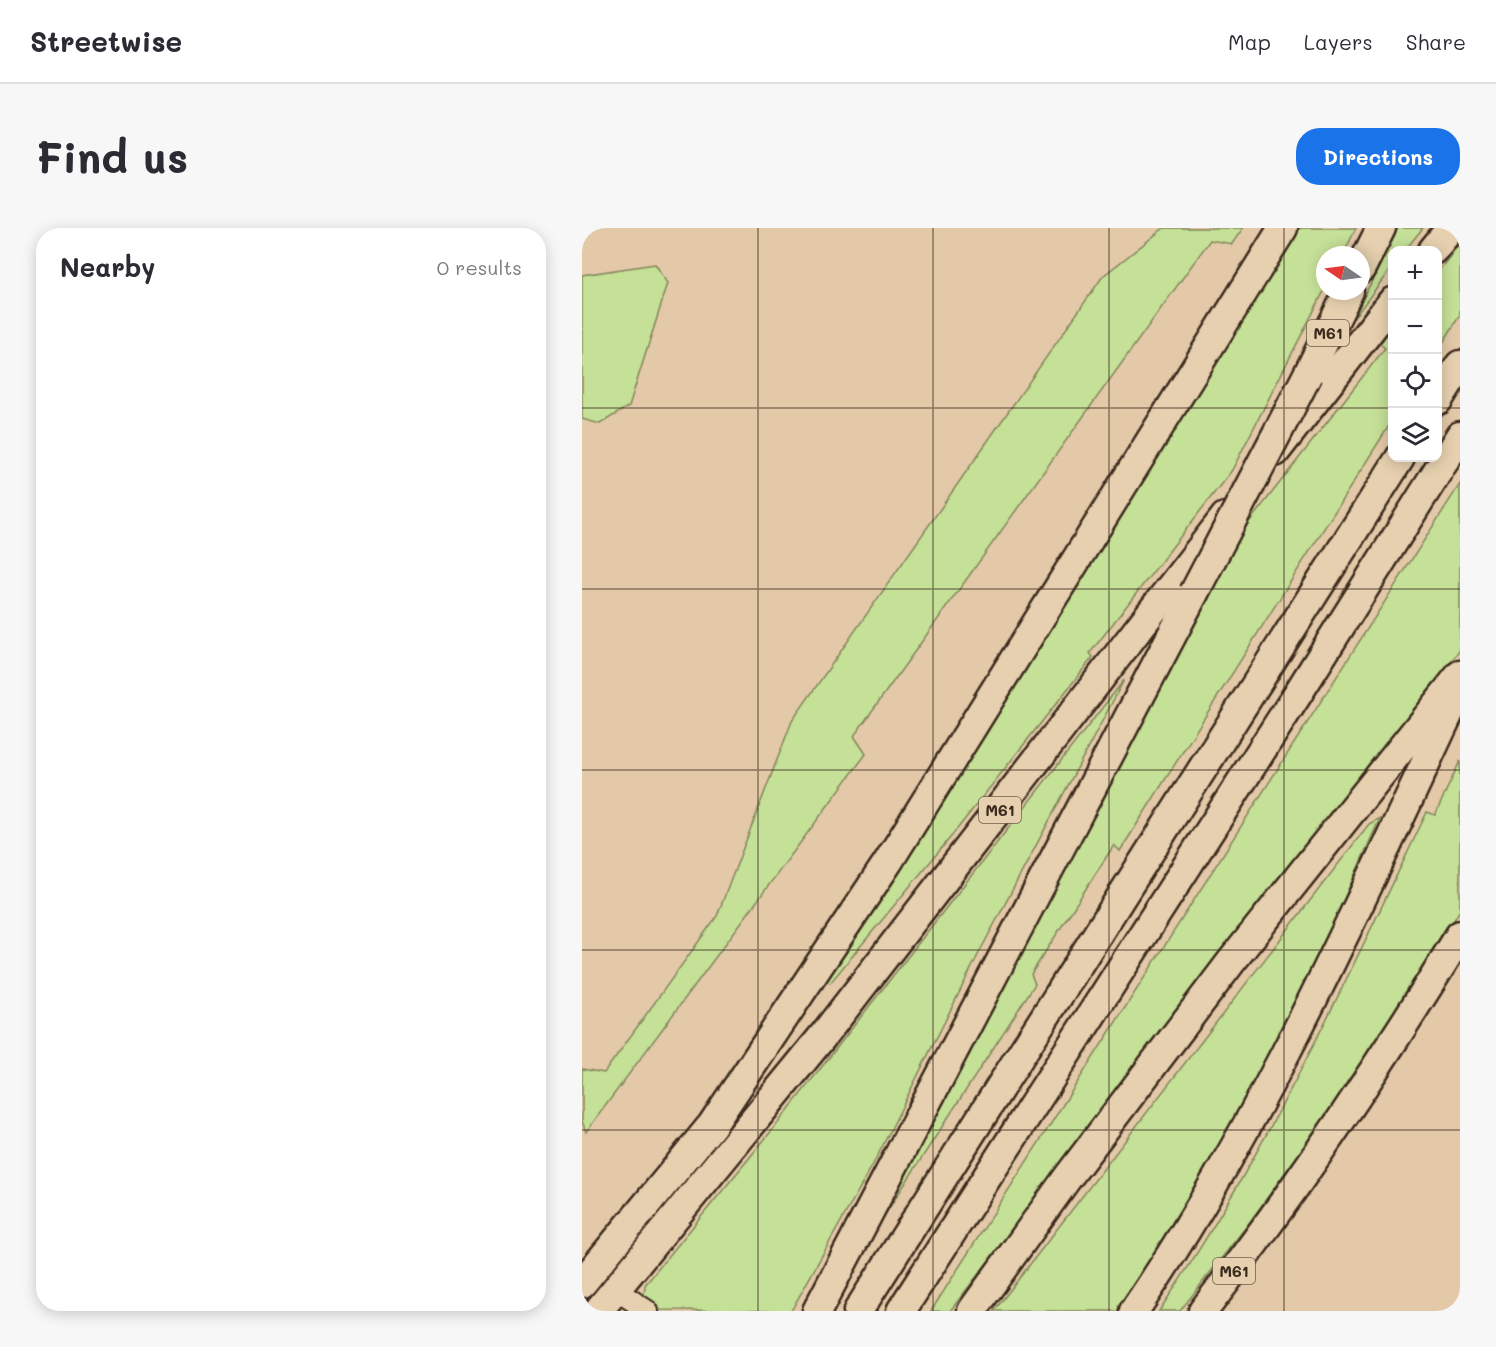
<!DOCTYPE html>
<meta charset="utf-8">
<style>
:root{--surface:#fff;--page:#f7f7f7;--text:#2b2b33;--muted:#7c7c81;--line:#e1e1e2;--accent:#1a73e8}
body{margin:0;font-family:Mali,sans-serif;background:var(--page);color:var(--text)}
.controls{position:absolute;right:18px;top:18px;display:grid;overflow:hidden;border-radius:12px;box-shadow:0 3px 15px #0003}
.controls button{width:54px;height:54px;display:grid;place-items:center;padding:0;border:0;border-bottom:2px solid var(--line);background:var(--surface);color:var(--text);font:30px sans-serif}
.compass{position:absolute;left:734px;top:18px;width:54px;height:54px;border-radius:50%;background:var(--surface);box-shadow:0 3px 15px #0003;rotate:283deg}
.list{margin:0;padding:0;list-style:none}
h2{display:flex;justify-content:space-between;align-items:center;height:78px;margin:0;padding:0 24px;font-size:26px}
h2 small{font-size:20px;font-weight:400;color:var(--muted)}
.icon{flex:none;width:33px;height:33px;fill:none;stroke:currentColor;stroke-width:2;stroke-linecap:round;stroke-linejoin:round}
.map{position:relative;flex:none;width:878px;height:1083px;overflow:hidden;border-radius:24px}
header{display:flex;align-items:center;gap:36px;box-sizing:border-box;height:84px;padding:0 30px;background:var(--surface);border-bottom:2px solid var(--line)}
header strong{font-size:28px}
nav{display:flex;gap:33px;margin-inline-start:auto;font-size:21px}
.intro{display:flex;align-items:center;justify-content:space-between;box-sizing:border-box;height:144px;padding:0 36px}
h1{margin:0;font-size:42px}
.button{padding:15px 27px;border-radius:24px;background:var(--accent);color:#fff;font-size:21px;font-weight:700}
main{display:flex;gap:36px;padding:0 36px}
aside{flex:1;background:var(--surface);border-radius:24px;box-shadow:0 3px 15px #0003}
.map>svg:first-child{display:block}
.green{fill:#c5e097;stroke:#80855a;stroke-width:1.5}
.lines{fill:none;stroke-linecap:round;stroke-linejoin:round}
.minor-casing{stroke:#3b2a1e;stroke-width:24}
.highway-casing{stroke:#3b2a1e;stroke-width:33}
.minor{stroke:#e6d0af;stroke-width:20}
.highway{stroke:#e6d0af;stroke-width:28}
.highway-bridge-casing{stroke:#3b2a1e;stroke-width:33;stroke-linecap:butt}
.highway-bridge{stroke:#e6d0af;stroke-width:28}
.grid{fill:none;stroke:#3b2a1e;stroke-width:1.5;stroke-opacity:0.55}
.labels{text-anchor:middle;stroke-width:4.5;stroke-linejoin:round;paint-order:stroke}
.shield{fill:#e6d0af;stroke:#6e5c4a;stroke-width:1.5}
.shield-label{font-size:16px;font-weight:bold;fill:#3b2a1e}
</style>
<header>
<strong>Streetwise</strong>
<nav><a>Map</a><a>Layers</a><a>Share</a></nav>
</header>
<div class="intro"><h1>Find us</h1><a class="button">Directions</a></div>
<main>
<aside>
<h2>Nearby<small>0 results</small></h2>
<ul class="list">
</ul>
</aside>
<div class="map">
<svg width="878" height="1083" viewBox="0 0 878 1083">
<rect width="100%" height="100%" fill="#e4c9a9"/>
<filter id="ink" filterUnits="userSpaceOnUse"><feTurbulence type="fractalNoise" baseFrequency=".0167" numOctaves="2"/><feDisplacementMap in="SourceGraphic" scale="12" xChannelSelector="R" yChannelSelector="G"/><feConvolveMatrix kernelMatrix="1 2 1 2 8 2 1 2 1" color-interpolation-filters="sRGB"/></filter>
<g filter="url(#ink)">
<g class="green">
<path d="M582,0H661L650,16L628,12L272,508L284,526L4,904L0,893V841L22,845L135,688L210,493L521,48Z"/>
<path d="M717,0H774L761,27H743V61L650,242L508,425L511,429L368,610L248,755L244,754Z"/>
<path d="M816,0H841L823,22H810V39L771,91Z"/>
<path d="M878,15V87L856,123V44Z"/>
<path d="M73,36L86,55L47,178L18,196L0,191V47Z"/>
<path d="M810,99V193L538,623L532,617L449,746L453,756L298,994L657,307L803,120L797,115Z"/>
<path d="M878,256V422L368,1083H349Z"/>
<path d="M542,452L398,723L294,931L209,1083L74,1082L62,1069L63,1057L196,895Z"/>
<path d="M878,533V682L800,810L667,995L598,1083H577C684,926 763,755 845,584L853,587Z"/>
<path d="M798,590L758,680L675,856L536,1083H412L787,596Z"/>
</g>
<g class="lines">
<g class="minor-casing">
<path id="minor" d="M34,1062L66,1083"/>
</g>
<g class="highway-casing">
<g id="highway">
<path d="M851,22L869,0"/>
<path d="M779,40L799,0"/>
<path d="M726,146L767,63"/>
<path d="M856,172L878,137"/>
<path d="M693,224L810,74"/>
<path d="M0,1055L130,897L306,634L701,0"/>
<path d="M16,1083L241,808L643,289"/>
<path d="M235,1083L612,365"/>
<path d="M276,1083L818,230"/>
<path d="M319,1083L715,467L878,208"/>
<path d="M390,1083L486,949L649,734L878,447"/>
<path d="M552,1083C682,892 775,680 873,472"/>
<path d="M621,1083C714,963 798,837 878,707"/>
</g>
</g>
<use href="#minor" class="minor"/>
<use href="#highway" class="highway"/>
<g class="highway-bridge-casing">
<path id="highway-bridge" d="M612,365L726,146"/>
</g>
<use href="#highway-bridge" class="highway-bridge"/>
</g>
</g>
<path class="grid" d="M176,0V1083M351,0V1083M527,0V1083M702,0V1083M0,180H810M856,180H878M0,361H878M0,542H878M0,722H878M0,902H878"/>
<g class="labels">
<g class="shield">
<rect x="725" y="92" width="42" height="26" rx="4.5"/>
<rect x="397" y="569" width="42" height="26" rx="4.5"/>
<rect x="631" y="1030" width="42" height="26" rx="4.5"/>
</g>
<g class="shield-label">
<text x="746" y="111">M61</text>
<text x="418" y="588">M61</text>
<text x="652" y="1049">M61</text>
</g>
</g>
</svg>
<div class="controls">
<button>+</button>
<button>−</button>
<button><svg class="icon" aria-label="locate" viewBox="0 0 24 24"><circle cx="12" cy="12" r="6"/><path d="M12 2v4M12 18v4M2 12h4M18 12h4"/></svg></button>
<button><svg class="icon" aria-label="layers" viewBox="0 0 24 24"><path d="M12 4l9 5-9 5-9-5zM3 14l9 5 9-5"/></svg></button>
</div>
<svg class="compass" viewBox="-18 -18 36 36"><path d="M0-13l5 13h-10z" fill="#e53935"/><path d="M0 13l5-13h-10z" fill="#7c7c81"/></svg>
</div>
</main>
